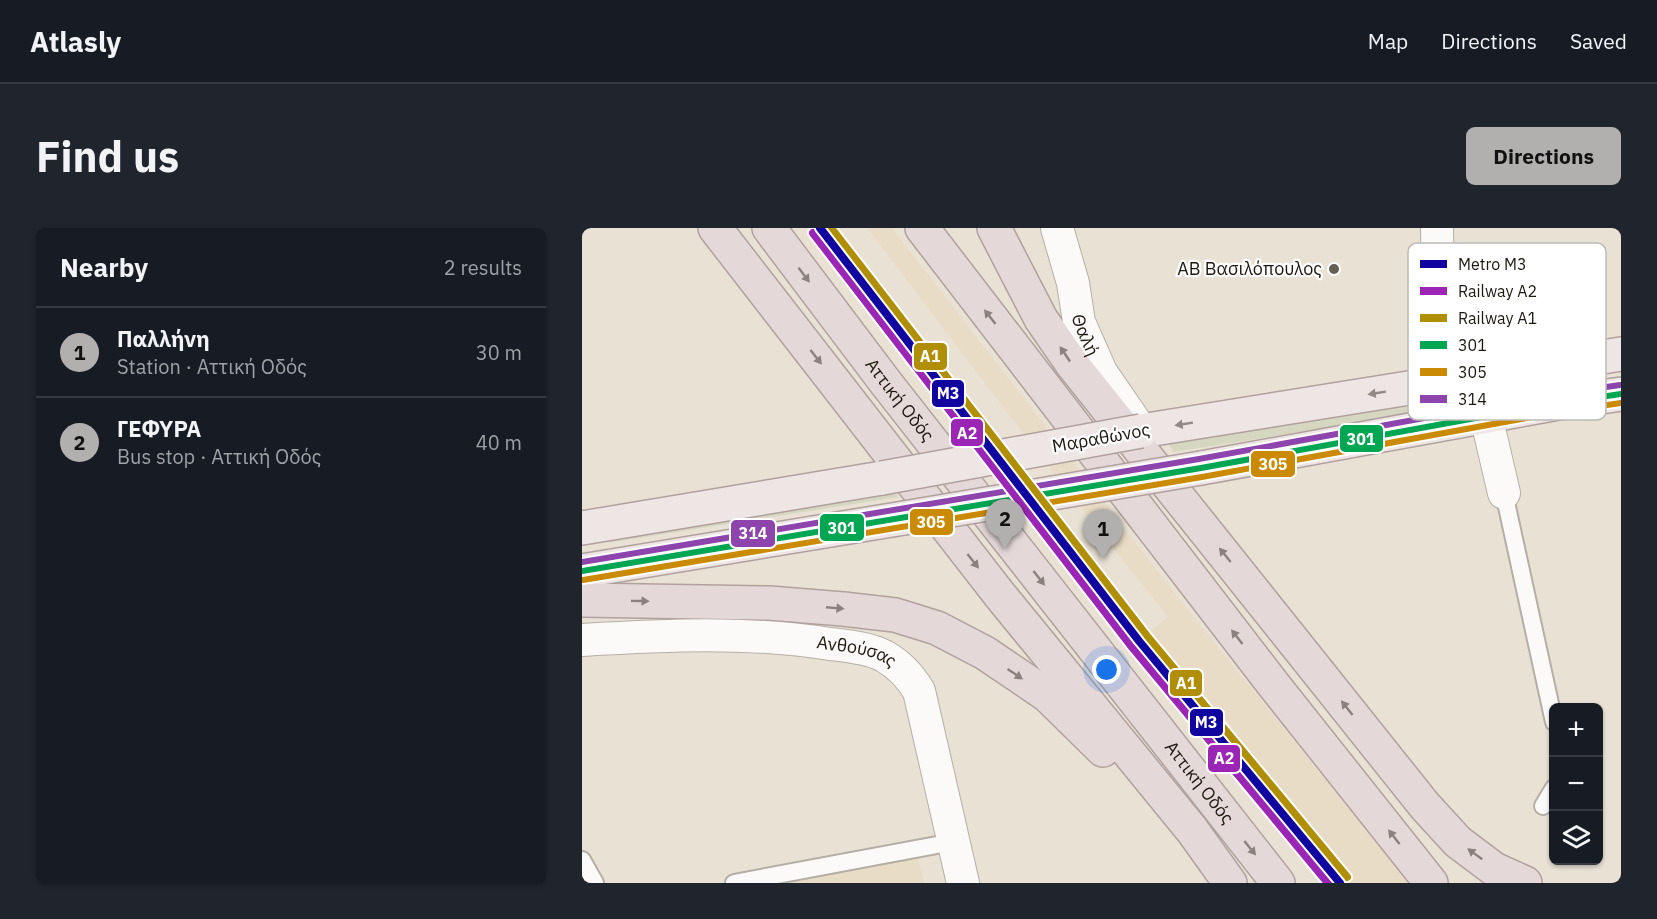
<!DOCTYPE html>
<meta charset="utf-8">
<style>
:root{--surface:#171b24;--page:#20242c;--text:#f1f3f6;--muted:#9ea1a6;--line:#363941;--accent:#b2b0ae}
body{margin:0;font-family:"IBM Plex Sans",sans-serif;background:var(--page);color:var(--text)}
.controls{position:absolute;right:18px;bottom:18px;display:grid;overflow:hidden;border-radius:9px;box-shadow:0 2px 4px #0004}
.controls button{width:54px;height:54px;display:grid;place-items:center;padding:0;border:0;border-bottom:2px solid var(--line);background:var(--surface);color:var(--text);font:30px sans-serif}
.you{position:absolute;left:525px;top:442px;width:21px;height:21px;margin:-15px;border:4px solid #fff;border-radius:50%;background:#1a73e8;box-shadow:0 0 0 9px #1a73e833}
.badge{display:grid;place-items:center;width:39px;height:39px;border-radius:50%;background:var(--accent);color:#111;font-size:20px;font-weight:700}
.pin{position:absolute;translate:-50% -50px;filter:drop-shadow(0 2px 3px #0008)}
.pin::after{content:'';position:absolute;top:32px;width:21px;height:18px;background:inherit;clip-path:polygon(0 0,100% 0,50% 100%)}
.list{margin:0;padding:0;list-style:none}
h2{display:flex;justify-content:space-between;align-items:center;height:78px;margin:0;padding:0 24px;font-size:26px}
h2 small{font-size:20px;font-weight:400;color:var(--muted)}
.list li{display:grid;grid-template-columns:39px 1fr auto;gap:18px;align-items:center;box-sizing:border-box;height:90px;padding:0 24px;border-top:2px solid var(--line)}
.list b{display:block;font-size:22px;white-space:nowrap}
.list p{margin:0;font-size:20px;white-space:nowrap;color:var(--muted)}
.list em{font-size:20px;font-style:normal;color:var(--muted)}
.icon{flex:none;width:33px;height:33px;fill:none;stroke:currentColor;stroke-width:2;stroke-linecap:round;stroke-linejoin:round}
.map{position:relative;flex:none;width:1039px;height:655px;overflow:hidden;border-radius:9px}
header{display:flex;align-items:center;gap:36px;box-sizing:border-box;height:84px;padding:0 30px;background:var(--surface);border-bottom:2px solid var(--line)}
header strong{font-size:28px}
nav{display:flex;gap:33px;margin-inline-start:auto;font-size:21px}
.intro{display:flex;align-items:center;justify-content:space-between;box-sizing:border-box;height:144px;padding:0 36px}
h1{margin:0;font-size:42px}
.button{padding:15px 27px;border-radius:9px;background:var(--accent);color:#111;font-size:21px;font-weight:700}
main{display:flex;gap:36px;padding:0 36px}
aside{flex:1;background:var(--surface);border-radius:9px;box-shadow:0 2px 4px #0004}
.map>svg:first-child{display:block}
.built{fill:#e9dcc6}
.green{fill:#d5d7c0}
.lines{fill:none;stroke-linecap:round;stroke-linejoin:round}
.lane-casing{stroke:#b4aea5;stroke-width:20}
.street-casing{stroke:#b4aea5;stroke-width:34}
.primary-casing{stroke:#b1a19e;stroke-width:36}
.highway-casing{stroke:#b1a19e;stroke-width:36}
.lane{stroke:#fcfaf9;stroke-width:16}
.street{stroke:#fcfaf9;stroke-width:32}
.primary{stroke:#eee5e5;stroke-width:33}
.highway{stroke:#e5d8d9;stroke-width:33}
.primary-bridge-casing{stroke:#b1a19e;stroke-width:36;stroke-linecap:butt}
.primary-bridge{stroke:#eee5e5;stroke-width:33}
.bus-1-casing{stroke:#fff;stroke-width:10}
.bus-2-casing{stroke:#fff;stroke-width:10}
.bus-3-casing{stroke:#fff;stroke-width:10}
.bus-1{stroke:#00a651;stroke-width:6}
.bus-2{stroke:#cb8a03;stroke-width:6}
.bus-3{stroke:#8e44ad;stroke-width:6}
.rail-1-casing{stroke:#fff;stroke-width:12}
.rail-2-casing{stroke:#fff;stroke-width:12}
.rail-1{stroke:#9b26b6;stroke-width:8}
.rail-2{stroke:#b08e06;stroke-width:8}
.metro-1-casing{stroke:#fff;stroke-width:12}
.metro-1{stroke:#10069f;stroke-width:8}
.oneway{fill:#8b827f}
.oneway2{fill:#908985}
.poi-dot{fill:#645e55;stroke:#fff;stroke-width:2}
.labels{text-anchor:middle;stroke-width:4.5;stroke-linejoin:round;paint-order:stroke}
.poi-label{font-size:18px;fill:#1d1810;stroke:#fff;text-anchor:end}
.street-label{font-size:18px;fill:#1d1810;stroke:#fff}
.key{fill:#fff;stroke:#bbbab7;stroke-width:1.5}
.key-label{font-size:16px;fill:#1d1810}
.line-badge{stroke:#fff;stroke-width:2}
.badge-label{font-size:16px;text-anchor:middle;font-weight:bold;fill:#fff}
</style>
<header>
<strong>Atlasly</strong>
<nav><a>Map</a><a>Directions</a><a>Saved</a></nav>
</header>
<div class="intro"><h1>Find us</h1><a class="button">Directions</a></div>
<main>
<aside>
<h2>Nearby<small>2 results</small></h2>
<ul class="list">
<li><span class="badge">1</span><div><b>Παλλήνη</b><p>Station · Αττική Οδός</p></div><em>30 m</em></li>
<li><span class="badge">2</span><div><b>ΓΕΦΥΡΑ</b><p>Bus stop · Αττική Οδός</p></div><em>40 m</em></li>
</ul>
</aside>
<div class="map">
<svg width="1039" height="655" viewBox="0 0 1039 655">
<rect width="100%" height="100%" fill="#e9e1d4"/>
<g class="built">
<path d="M228,0H245L361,152L562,409L586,389L460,230L285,0H310L602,377L827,655H739L379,202L304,105Z"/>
<path d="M334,622L342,655H209Z"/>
</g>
<g class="green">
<path d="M920,161L921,165L900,173L868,180L592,224L586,215Z"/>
<path d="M310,259L316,269L25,315L38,310Z"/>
</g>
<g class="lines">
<g class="lane-casing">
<g id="lane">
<path d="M922,265L972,494"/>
<path d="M961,578L972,560"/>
<path d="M0,632L13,655"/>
<path d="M152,655L371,614"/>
</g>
</g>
<g class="street-casing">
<g id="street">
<path id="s1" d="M475,0L491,55L497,94L519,144L554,195"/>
<path d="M855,0L858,155"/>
<path d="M904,188L922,265"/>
<path id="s2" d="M0,412C82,407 167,403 248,416C265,418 287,420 302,428C318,437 328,448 337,463L381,655"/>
</g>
</g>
<g class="primary-casing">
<g id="primary">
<path d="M559,203L1039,126"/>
<path d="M619,240L971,176L1039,166"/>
<path d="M0,300L300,250"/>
<path d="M0,343L322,290"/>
</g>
</g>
<g class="highway-casing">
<g id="highway">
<path d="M133,0L417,366L610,602L648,655"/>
<path id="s3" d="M187,0L304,155L696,655"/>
<path d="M340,0L691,456L849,655"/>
<path d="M412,0L459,91L490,136L843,578L876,614L912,641L943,655"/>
<path d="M0,372L187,375L261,381L313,387L355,400L403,425L465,467L521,522"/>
</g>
</g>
<use href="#lane" class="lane"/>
<use href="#street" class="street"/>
<use href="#primary" class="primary"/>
<use href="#highway" class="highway"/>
<g class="primary-bridge-casing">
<g id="primary-bridge">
<path d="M300,250L559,203"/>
<path d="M322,290L619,240"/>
</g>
</g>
<use href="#primary-bridge" class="primary-bridge"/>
<g class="bus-1-casing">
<path id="bus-1" d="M0,343L619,240L971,176L1039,166"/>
</g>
<g class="bus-2-casing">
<path id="bus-2" d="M1,352L620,249L972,185L1039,175"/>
</g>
<g class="bus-3-casing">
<path id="bus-3" d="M0,334L617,231L969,167L1038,157"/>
</g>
<use href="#bus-1" class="bus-1"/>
<use href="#bus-2" class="bus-2"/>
<use href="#bus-3" class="bus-3"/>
<g class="rail-1-casing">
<path id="rail-1" d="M231,5L550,419L746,655"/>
</g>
<g class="rail-2-casing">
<path id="rail-2" d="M249,0L564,407L765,649"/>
</g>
<use href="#rail-1" class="rail-1"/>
<use href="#rail-2" class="rail-2"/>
<g class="metro-1-casing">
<path id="metro-1" d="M238,0L557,413L758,655"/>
</g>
<use href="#metro-1" class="metro-1"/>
</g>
<defs><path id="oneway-solid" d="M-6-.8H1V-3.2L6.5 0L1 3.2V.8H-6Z" transform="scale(1.5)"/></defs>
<g class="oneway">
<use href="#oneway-solid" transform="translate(222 47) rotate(53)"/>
<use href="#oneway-solid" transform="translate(408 89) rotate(-128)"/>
<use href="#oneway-solid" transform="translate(483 126) rotate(-124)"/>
<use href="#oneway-solid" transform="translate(234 129) rotate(52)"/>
<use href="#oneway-solid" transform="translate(643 327) rotate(-129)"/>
<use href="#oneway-solid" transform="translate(391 333) rotate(52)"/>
<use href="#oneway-solid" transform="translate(457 350) rotate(52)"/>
<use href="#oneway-solid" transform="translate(58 373) rotate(1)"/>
<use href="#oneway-solid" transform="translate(253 380) rotate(5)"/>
<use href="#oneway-solid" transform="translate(655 409) rotate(-128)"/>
<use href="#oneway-solid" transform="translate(433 446) rotate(34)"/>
<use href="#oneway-solid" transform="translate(765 480) rotate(-128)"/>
<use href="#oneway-solid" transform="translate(812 609) rotate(-128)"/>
<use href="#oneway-solid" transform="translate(668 620) rotate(51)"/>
<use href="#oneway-solid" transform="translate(893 626) rotate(-144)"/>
</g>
<g class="oneway2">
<use href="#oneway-solid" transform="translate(795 165) rotate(171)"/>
<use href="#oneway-solid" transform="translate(602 196) rotate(171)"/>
</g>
<circle class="poi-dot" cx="752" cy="41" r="6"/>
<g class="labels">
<g class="poi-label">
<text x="740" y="47">ΑΒ Βασιλόπουλος</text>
</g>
<g class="street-label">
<text dy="6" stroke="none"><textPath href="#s1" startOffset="111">Θαλή</textPath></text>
<text dy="6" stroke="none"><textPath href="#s3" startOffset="216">Αττική Οδός</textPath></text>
<text transform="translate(519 210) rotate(-10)" y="6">Μαραθώνος</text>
<text dy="6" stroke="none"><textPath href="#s2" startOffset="276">Ανθούσας</textPath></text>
<text dy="6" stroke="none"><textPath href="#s3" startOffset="702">Αττική Οδός</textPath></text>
</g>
</g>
<rect x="826" y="15" width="198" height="177" rx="9" class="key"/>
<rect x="838" y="32" width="27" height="8" fill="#10069f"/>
<rect x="838" y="59" width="27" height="8" fill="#9b26b6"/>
<rect x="838" y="86" width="27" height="8" fill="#b08e06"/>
<rect x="838" y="113" width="27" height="8" fill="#00a651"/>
<rect x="838" y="140" width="27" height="8" fill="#cb8a03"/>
<rect x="838" y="167" width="27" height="8" fill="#8e44ad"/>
<g class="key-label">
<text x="876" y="42">Metro Μ3</text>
<text x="876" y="69">Railway A2</text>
<text x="876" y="96">Railway A1</text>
<text x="876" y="123">301</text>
<text x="876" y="150">305</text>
<text x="876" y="177">314</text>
</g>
<g class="line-badge">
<rect x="331" y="114" width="35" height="29" rx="6" fill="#b08e06"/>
<rect x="349" y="151" width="34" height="29" rx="6" fill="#10069f"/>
<rect x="368" y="190" width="34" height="29" rx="6" fill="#9b26b6"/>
<rect x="757" y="196" width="45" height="29" rx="6" fill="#00a651"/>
<rect x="668" y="222" width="46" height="28" rx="6" fill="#cb8a03"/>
<rect x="327" y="280" width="45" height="28" rx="6" fill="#cb8a03"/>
<rect x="237" y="285" width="46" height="29" rx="6" fill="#00a651"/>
<rect x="148" y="291" width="46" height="29" rx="6" fill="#8e44ad"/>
<rect x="587" y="441" width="34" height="28" rx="6" fill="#b08e06"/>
<rect x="607" y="480" width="35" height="29" rx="6" fill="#10069f"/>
<rect x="625" y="516" width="34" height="29" rx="6" fill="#9b26b6"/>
</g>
<g class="badge-label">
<text x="348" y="134">A1</text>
<text x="366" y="171">Μ3</text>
<text x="385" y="211">A2</text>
<text x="779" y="217">301</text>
<text x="691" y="242">305</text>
<text x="349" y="300">305</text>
<text x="260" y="306">301</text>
<text x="171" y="311">314</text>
<text x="604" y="461">A1</text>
<text x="624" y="500">Μ3</text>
<text x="642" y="536">A2</text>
</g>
</svg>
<div class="controls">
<button>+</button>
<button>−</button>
<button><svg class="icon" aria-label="layers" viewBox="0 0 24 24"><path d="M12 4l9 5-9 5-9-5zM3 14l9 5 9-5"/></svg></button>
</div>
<div class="you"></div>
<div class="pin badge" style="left:521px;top:331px">1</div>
<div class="pin badge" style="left:423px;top:321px">2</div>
</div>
</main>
